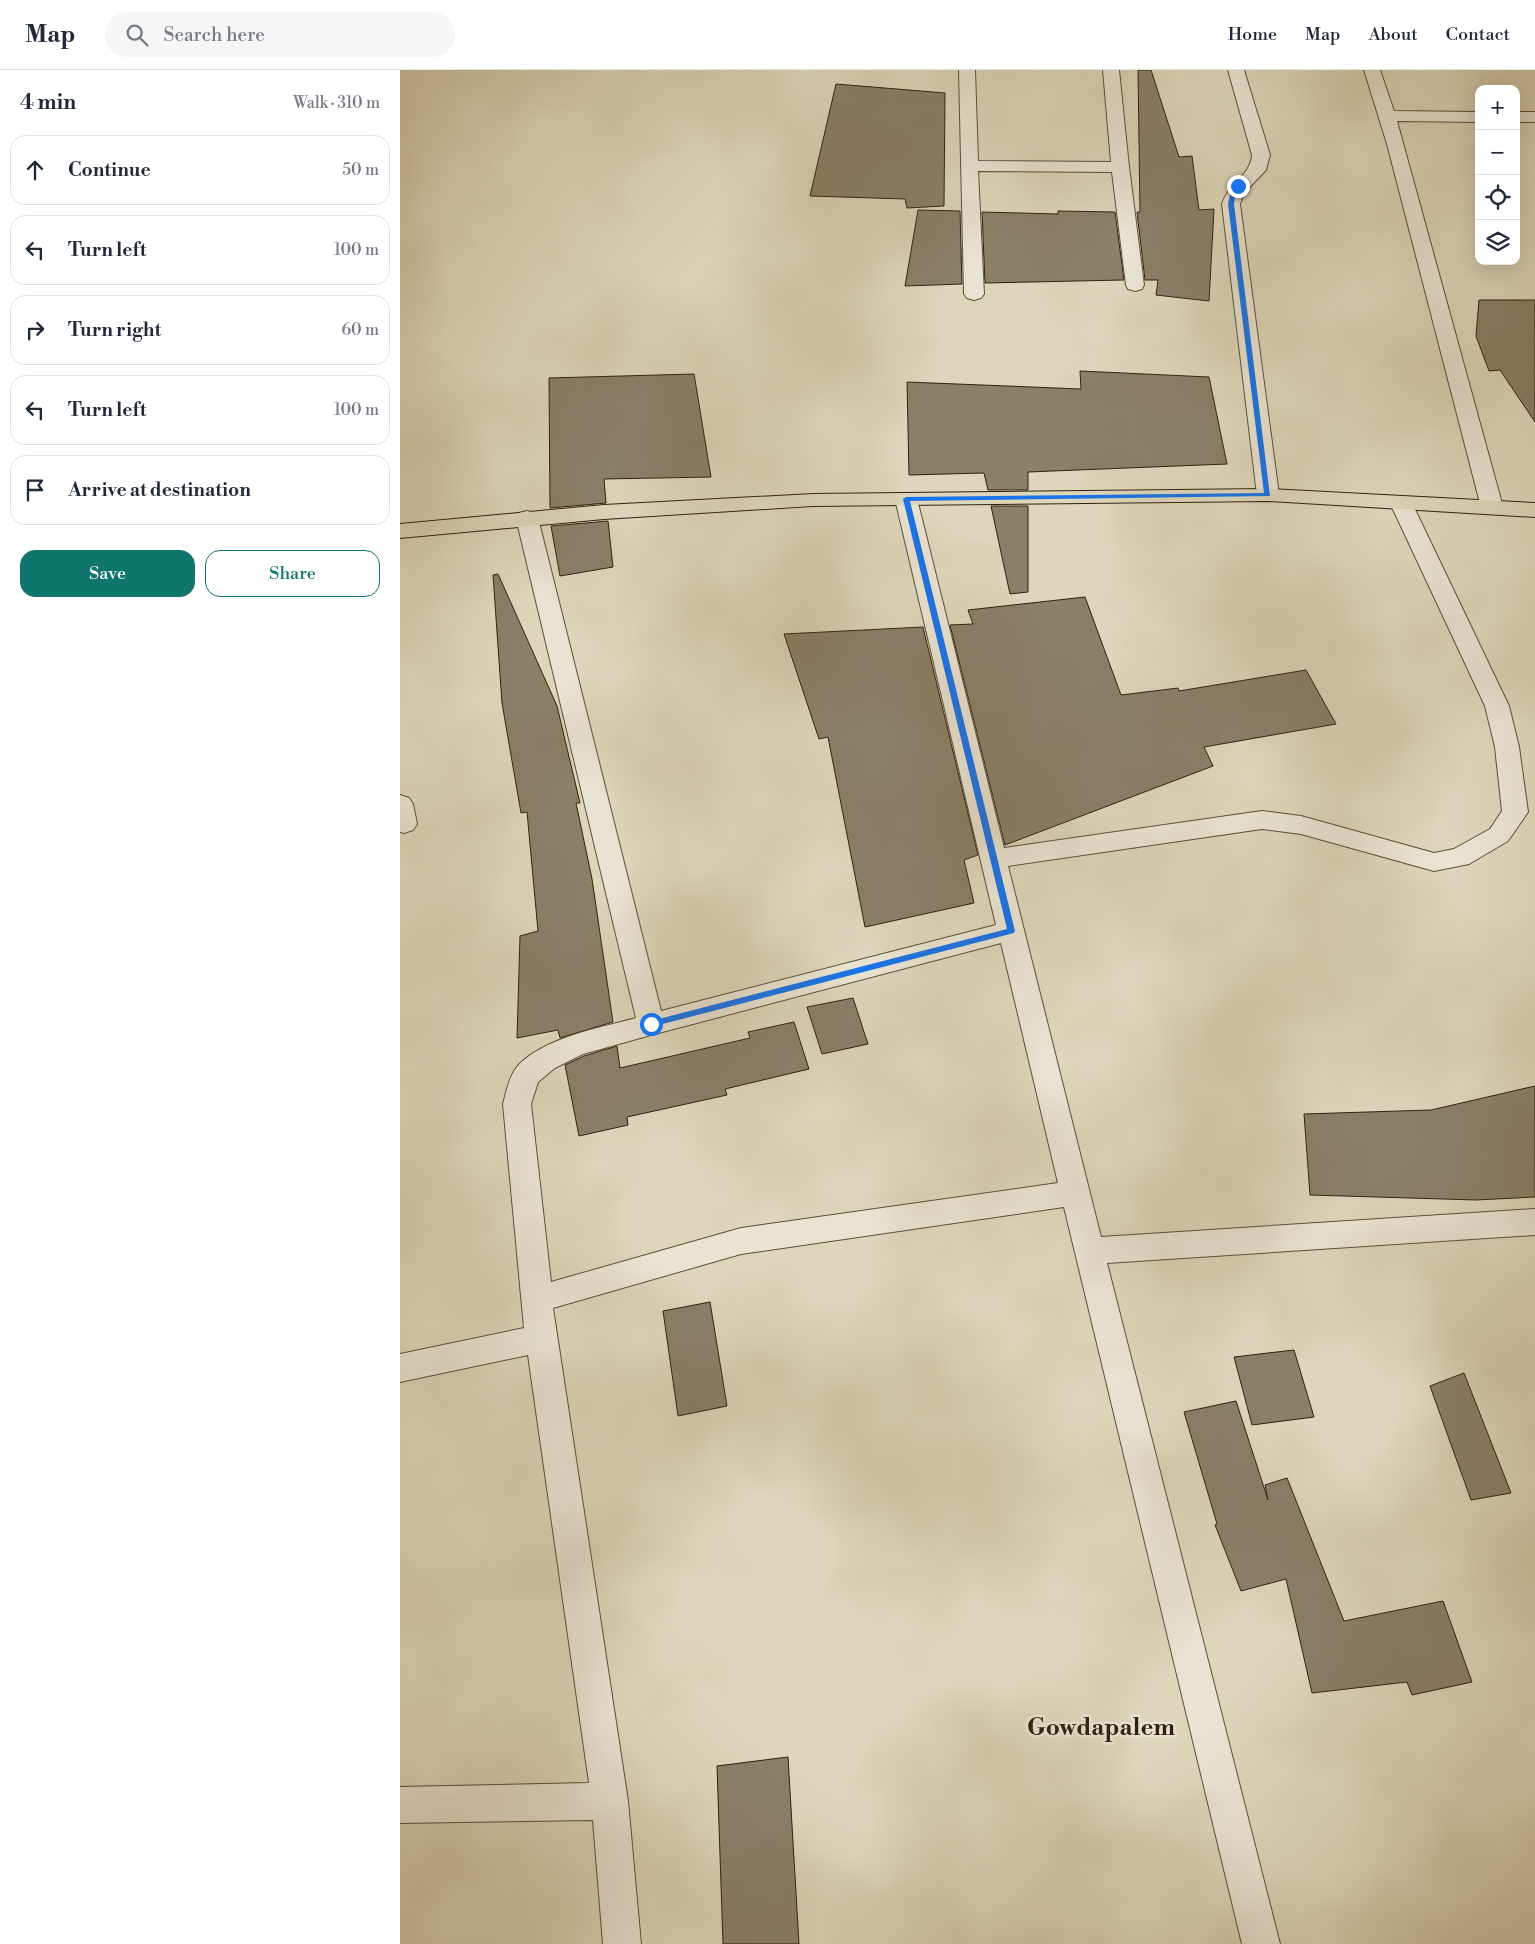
<!DOCTYPE html>
<meta charset="utf-8">
<style>
:root{--surface:#fff;--page:#f6f6f7;--text:#1f2937;--muted:#747a83;--line:#e0e1e3;--accent:#0f766e}
body{margin:0;font-family:"Libre Bodoni",serif;background:var(--page);color:var(--text)}
.controls{position:absolute;right:15px;top:15px;display:grid;overflow:hidden;border-radius:10px;box-shadow:0 5px 20px #0002}
.controls button{width:45px;height:45px;display:grid;place-items:center;padding:0;border:0;border-bottom:1px solid var(--line);background:var(--surface);color:var(--text);font:25px sans-serif}
.stop{position:absolute;width:15px;height:15px;margin:-11px;border:4px solid #1a73e8;border-radius:50%;background:#fff}
.stop.end{background:#1a73e8;border-color:#fff;box-shadow:0 1px 5px #0008}
.list{margin:0;padding:0;list-style:none}
h2{display:flex;justify-content:space-between;align-items:center;height:65px;margin:0;padding:0 20px;font-size:21px}
h2 small{font-size:16px;font-weight:400;color:var(--muted)}
.list li{display:grid;grid-template-columns:32px 1fr auto;gap:15px;align-items:center;box-sizing:border-box;height:70px;margin:0 10px 10px;padding:0 10px;border:1px solid var(--line);border-radius:15px}
.list b{display:block;font-size:19px;white-space:nowrap}
.list em{font-size:16px;font-style:normal;color:var(--muted)}
.actions{display:flex;gap:10px;padding:15px 20px}
.actions a{flex:1;padding:11px 0;border:1px solid var(--accent);border-radius:15px;text-align:center;font-size:18px;color:var(--accent)}
.actions .main{background:var(--accent);color:#fff}
.icon{flex:none;width:28px;height:28px;fill:none;stroke:currentColor;stroke-width:2;stroke-linecap:round;stroke-linejoin:round}
.map{position:relative;flex:none;width:1135px;height:1874px;overflow:hidden}
header{display:flex;align-items:center;gap:30px;box-sizing:border-box;height:70px;padding:0 25px;background:var(--surface);border-bottom:1px solid var(--line)}
header strong{font-size:24px}
nav{display:flex;gap:28px;margin-inline-start:auto;font-size:18px}
.search{width:350px;height:45px;background:var(--page);display:flex;align-items:center;gap:12px;box-sizing:border-box;padding:0 18px;border-radius:28px;color:var(--muted);font-size:19px}
main{display:flex}
aside{flex:1;background:var(--surface)}
.map>svg:first-child{display:block}
.building{fill:#8a7f67;stroke:#30210e}
.lines{fill:none;stroke-linecap:round;stroke-linejoin:round}
.minor-casing{stroke:#5b4e39;stroke-width:2}
.major-casing{stroke:#30210e;stroke-width:2}
.minor{fill:#e9e4d2;fill-rule:evenodd}
.major{fill:#ddd6ba;fill-rule:evenodd}
.route{fill:#1a73e8}
.labels{text-anchor:middle;stroke-width:5;stroke-linejoin:round;paint-order:stroke}
.near-quarter-label{font-size:24px;font-weight:bold;fill:#30210e;stroke:#e9e4d2}
</style>
<header>
<strong>Map</strong>
<div class="search"><svg class="icon" aria-label="search" viewBox="0 0 24 24"><circle cx="10" cy="10" r="6"/><path d="M15 15l6 6"/></svg>Search here</div>
<nav><a>Home</a><a>Map</a><a>About</a><a>Contact</a></nav>
</header>
<main>
<aside>
<h2>4 min<small>Walk · 310 m</small></h2>
<ul class="list">
<li><svg class="icon" aria-label="ahead" viewBox="0 0 24 24"><path d="M12 20V5M6 11l6-6 6 6"/></svg><div><b>Continue</b></div><em>50 m</em></li>
<li><svg class="icon" aria-label="left" viewBox="0 0 24 24"><path d="M17 20v-9H6M10 6l-5 5 5 5"/></svg><div><b>Turn left</b></div><em>100 m</em></li>
<li><svg class="icon" aria-label="right" viewBox="0 0 24 24"><path d="M7 20v-9h11M14 6l5 5-5 5"/></svg><div><b>Turn right</b></div><em>60 m</em></li>
<li><svg class="icon" aria-label="left" viewBox="0 0 24 24"><path d="M17 20v-9H6M10 6l-5 5 5 5"/></svg><div><b>Turn left</b></div><em>100 m</em></li>
<li><svg class="icon" aria-label="arrive" viewBox="0 0 24 24"><path d="M6 21V4h12l-3 4 3 4H6"/></svg><div><b>Arrive at destination</b></div></li>
</ul>
<div class="actions"><a class="main">Save</a><a>Share</a></div>
</aside>
<div class="map">
<svg width="1135" height="1874" viewBox="0 0 1135 1874">
<rect width="100%" height="100%" fill="#ddd6ba"/>
<filter id="stains"><feTurbulence type="fractalNoise" baseFrequency=".004" numOctaves="4"/><feColorMatrix values="0 0 0 0 .2 0 0 0 0 .09 0 0 0 0 .02 0 0 0 .5 -.17"/></filter>
<radialGradient id="worn" r=".72"><stop offset=".6" stop-color="#630" stop-opacity="0"/><stop offset="1" stop-color="#630" stop-opacity=".3"/></radialGradient>
<g class="building">
<path d="M738,0H751L779,87L792,86L799,140L814,139L809,231L756,225L758,210H745L737,142H740Z"/>
<path d="M436,14L545,23L544,136L507,138L505,129L410,126Z"/>
<path d="M518,140L560,141L562,214L505,216Z"/>
<path d="M658,141L715,142L724,210L585,213L582,142L658,144Z"/>
<path d="M1079,230H1135V352L1100,300L1089,301L1076,266Z"/>
<path d="M680,301L809,307L827,394L628,402V420H588L584,403L509,405L507,312L681,319Z"/>
<path d="M294,304L311,407L204,409L206,433L150,438L149,308Z"/>
<path d="M591,436H628V522L610,524Z"/>
<path d="M208,451L213,497L160,506L151,456Z"/>
<path d="M98,504L157,636L180,733H176L192,809L213,952L160,968L158,960L117,968L120,866L138,861L127,742L121,743L102,633L93,505Z"/>
<path d="M685,527L721,625L778,618L779,621L906,600L936,654L804,677L813,696L605,775L550,555L573,554L568,540Z"/>
<path d="M523,557L578,785L564,790L574,833L465,857L428,667L419,669L384,564Z"/>
<path d="M453,928L468,974L422,984L407,937Z"/>
<path d="M394,952L409,999L325,1019L327,1025L227,1047L228,1055L179,1066L165,995L184,986L217,976L220,998L350,968L348,962Z"/>
<path d="M1135,1016V1127L1076,1130L910,1125L904,1044L1031,1040Z"/>
<path d="M310,1232L327,1336L278,1346L263,1241Z"/>
<path d="M894,1280L914,1347L852,1355L834,1287Z"/>
<path d="M1064,1303L1111,1423L1071,1430L1030,1316Z"/>
<path d="M836,1331L868,1430L865,1415L887,1408L944,1551L1043,1531L1072,1612L1012,1625L1007,1612L912,1623L886,1509L841,1521L815,1455L817,1454L784,1342Z"/>
<path d="M388,1687L399,1874H323L317,1696Z"/>
</g>
<g class="lines">
<g class="minor-casing">
<g id="minor">
<path d="M559,0H575L578,91L711,92L703,0H719L729,97L744,215L742,219L735,221L728,219L726,215L712,102L578,101L584,224L581,228L574,230L567,228L564,224Z"/>
<path d="M828,0H844L870,85L866,100L844,123L840,134L879,425L876,430L868,431L860,430L857,425L822,134C829,112 850,107 852,85Z"/>
<path d="M964,0H980L994,41L1079,42V52L997,51L1103,437L1100,442L1092,443L1084,442L1081,437L987,74Z"/>
<rect x="1116" y="42" width="19" height="10"/>
<path d="M506,423L514,424L517,429L604,778L862,741L901,746L1034,783L1054,779L1090,759L1102,741L1095,677L1085,636L990,433L993,428L1001,427L1009,428L1012,433L1109,636L1119,677L1128,742L1108,771L1069,794L1034,801L901,764L862,759L608,796L701,1167L1135,1139V1165L707,1193L880,1874H842L664,1137L341,1184L153,1238L228,1731L241,1874H203L193,1750L0,1753V1717L189,1713L128,1285L0,1312V1284L124,1258L103,1034C106,1023 109,1007 116,998C141,968 200,958 236,948L116,448L119,443L127,441L135,443L138,448L261,941L596,855L495,429L498,424ZM601,873L658,1113L341,1158L151,1212L131,1034L138,1012L155,998L183,984L251,965Z"/>
<path d="M0,725L9,728L13,734L17,754L13,760L4,763L0,762Z"/>
</g>
</g>
<g class="major-casing">
<path id="major" d="M868,419L1135,433V447L868,431L413,436L204,449L0,468V454L204,435L413,424Z"/>
</g>
<use href="#minor" class="minor"/>
<use href="#major" class="major"/>
</g>
<path class="route" d="M837,115L841,116L835,125L834,134L870,426L510,431L615,861L614,863L251,957L248,956L247,954L251,951L607,859L503,429L506,427L864,423L828,134L830,125Z"/>
<g class="labels">
<g class="near-quarter-label">
<text x="701" y="1665">Gowdapalem</text>
</g>
</g>
<rect width="100%" height="100%" filter="url(#stains)"/>
<rect width="100%" height="100%" fill="url(#worn)"/>
</svg>
<div class="controls">
<button>+</button>
<button>−</button>
<button><svg class="icon" aria-label="locate" viewBox="0 0 24 24"><circle cx="12" cy="12" r="6"/><path d="M12 2v4M12 18v4M2 12h4M18 12h4"/></svg></button>
<button><svg class="icon" aria-label="layers" viewBox="0 0 24 24"><path d="M12 4l9 5-9 5-9-5zM3 14l9 5 9-5"/></svg></button>
</div>
<div class="stop" style="left:251px;top:954px"></div>
<div class="stop end" style="left:838px;top:116px"></div>
</div>
</main>
